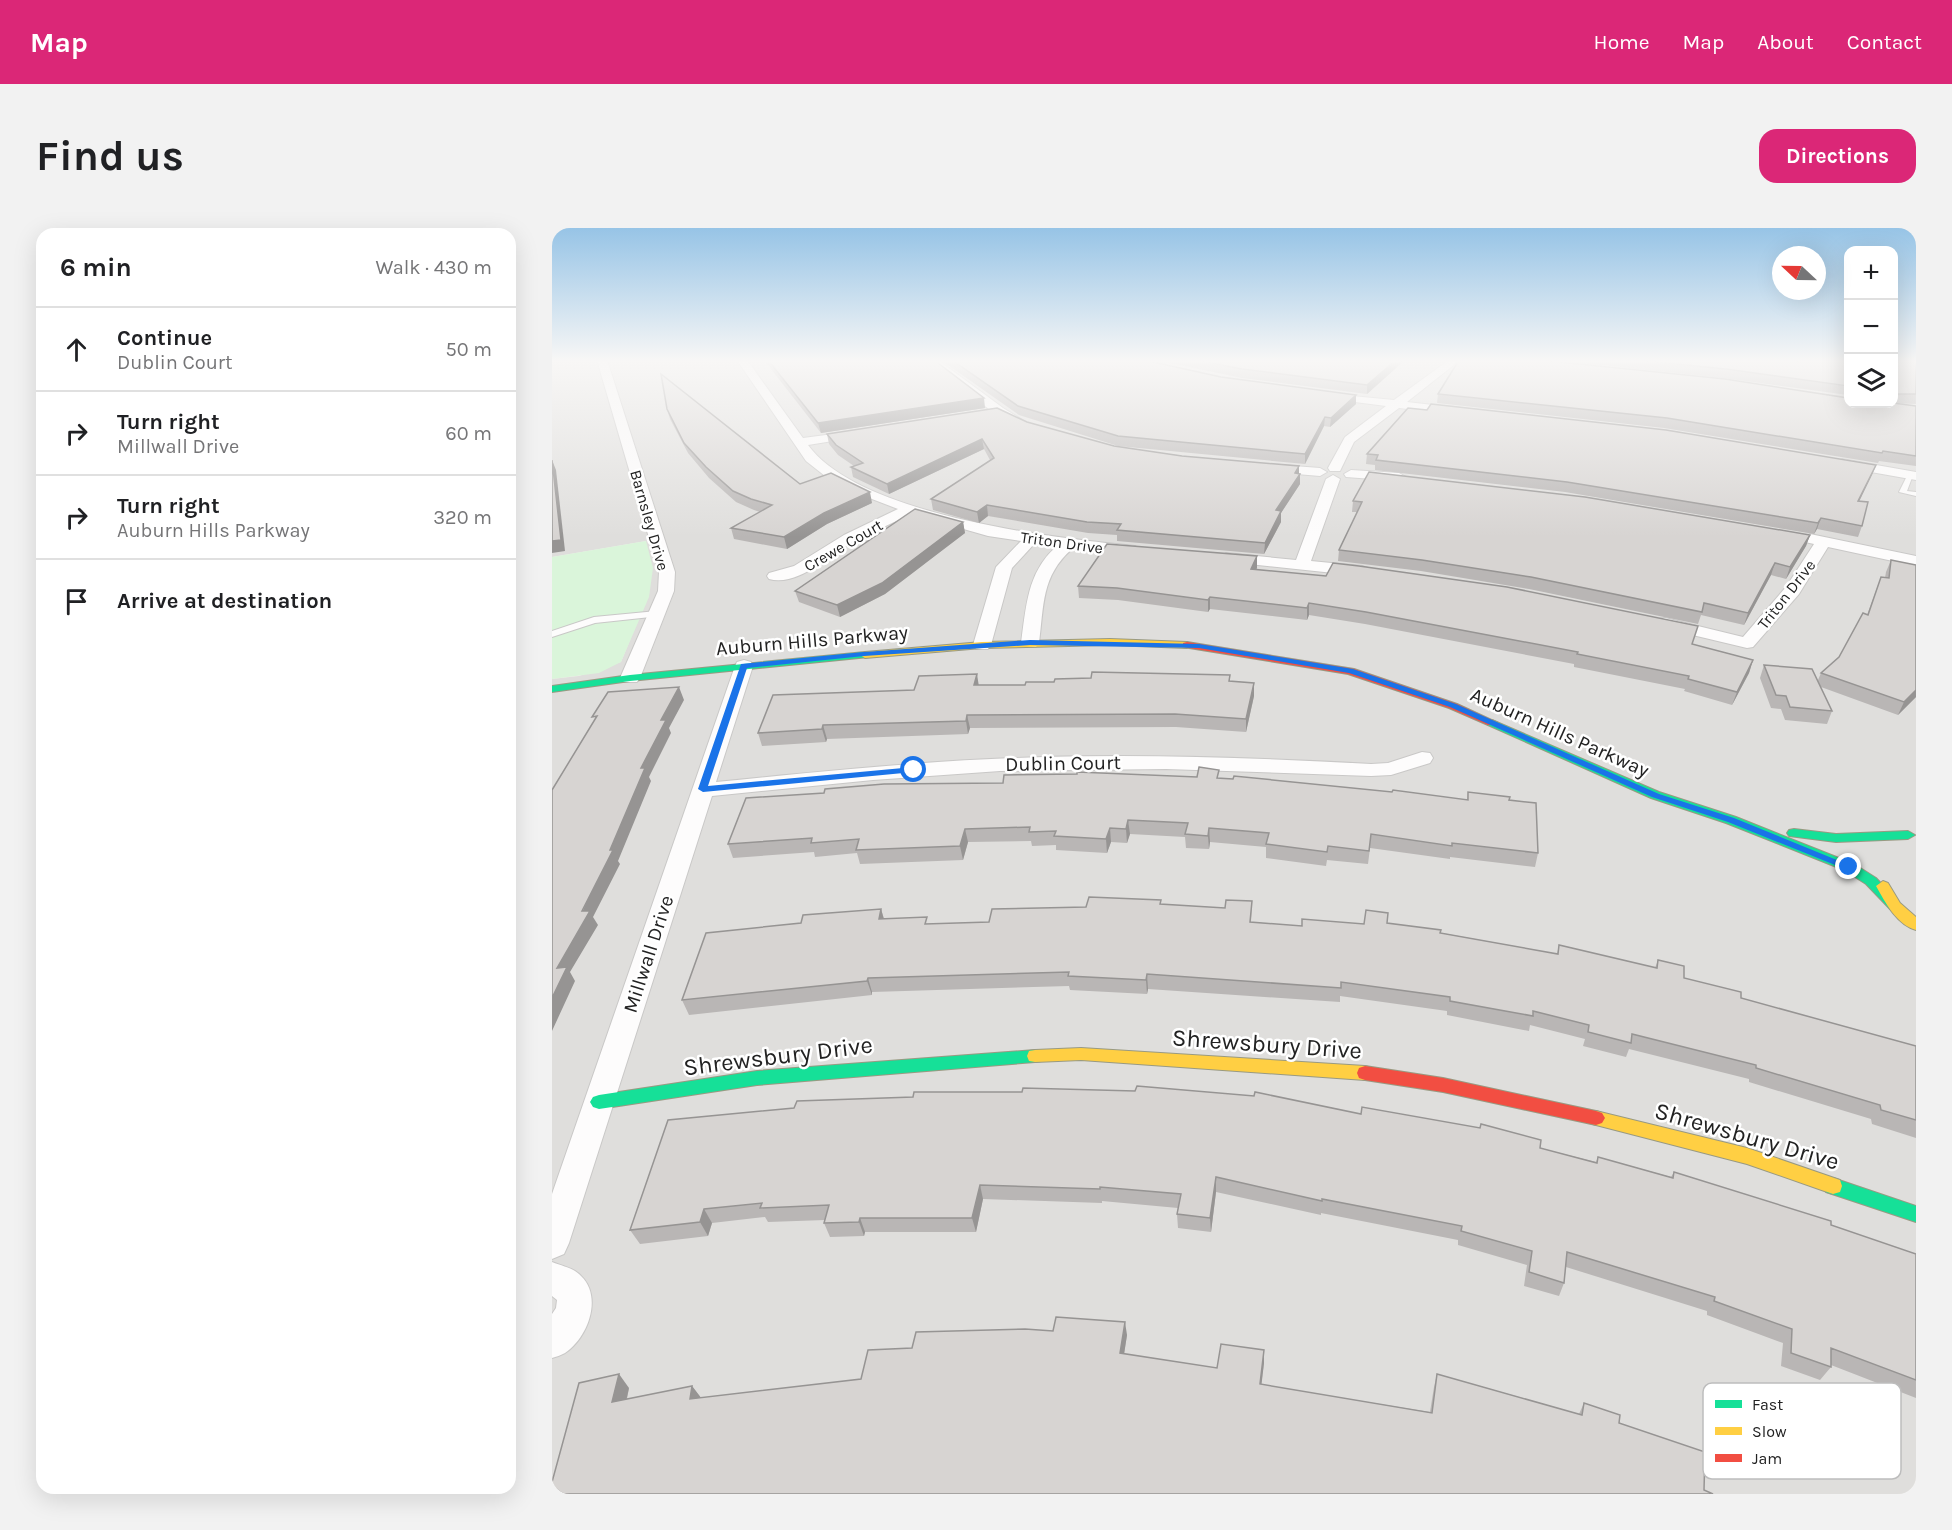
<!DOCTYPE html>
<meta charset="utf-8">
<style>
:root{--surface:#fff;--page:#f2f2f2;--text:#202124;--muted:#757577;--line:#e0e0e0;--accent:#db2777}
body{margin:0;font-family:Karla,sans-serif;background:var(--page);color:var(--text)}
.controls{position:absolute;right:18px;top:18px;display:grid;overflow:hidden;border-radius:12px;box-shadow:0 6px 24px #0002}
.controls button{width:54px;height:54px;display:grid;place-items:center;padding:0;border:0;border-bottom:2px solid var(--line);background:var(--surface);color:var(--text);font:30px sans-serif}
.compass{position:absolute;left:1220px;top:18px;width:54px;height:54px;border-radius:50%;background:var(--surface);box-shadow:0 6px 24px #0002;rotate:292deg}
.stop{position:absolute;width:18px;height:18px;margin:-14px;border:4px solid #1a73e8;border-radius:50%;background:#fff}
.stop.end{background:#1a73e8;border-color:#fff;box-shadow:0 2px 6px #0008}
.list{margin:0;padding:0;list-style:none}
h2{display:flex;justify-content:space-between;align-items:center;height:78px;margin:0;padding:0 24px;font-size:26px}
h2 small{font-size:20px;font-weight:400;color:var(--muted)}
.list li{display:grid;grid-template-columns:39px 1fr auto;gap:18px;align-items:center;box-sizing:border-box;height:84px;padding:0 24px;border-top:2px solid var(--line)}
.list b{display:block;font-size:22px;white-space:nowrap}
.list p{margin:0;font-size:20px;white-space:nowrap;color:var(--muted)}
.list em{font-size:20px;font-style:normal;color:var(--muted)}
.icon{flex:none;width:33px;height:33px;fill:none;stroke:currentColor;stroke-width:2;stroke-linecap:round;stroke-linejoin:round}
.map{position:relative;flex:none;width:1364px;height:1266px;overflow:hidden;border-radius:18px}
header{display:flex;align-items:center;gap:36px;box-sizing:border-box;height:84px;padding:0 30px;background:var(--accent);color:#fff}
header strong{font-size:28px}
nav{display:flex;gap:33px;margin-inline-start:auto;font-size:21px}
.intro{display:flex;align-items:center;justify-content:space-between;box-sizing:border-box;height:144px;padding:0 36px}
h1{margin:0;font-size:42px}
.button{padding:15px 27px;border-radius:18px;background:var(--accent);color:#fff;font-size:21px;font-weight:700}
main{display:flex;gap:36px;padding:0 36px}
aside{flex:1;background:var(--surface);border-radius:18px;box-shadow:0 6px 24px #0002}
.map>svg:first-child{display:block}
.residential{fill:#dfdedc}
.park{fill:#daf5da}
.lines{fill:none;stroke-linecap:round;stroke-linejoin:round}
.lane-casing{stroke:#c9c8c7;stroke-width:2}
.street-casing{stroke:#c9c8c7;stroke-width:2}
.fast-casing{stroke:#999a82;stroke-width:2}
.slow-casing{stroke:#999a82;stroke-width:2}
.jam-casing{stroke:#999a82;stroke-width:2}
.lane{fill:#fdfcfc;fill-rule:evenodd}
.street{fill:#fdfcfc;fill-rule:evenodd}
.fast{fill:#16e098;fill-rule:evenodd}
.slow{fill:#ffcf43;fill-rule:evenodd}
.jam{fill:#f24e42;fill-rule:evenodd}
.wall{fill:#b9b6b5}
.shaded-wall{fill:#969493}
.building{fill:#d7d4d2;stroke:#969493;stroke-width:1.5}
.route{fill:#1a73e8}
.labels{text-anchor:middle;stroke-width:5;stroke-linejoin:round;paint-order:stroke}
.far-street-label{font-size:16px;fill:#222;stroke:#fff}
.street-label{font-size:20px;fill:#222;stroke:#fff}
.near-street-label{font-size:24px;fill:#222;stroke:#fff}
.key{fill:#fff;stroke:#bdbdbd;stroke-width:1.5}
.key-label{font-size:16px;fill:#222}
</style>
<header>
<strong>Map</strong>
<nav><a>Home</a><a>Map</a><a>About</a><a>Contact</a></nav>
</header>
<div class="intro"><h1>Find us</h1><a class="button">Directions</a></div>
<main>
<aside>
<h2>6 min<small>Walk · 430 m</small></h2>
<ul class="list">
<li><svg class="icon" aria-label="ahead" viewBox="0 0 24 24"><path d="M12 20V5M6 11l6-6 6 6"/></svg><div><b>Continue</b><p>Dublin Court</p></div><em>50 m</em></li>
<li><svg class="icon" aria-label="right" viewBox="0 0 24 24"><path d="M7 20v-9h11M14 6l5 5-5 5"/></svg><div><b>Turn right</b><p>Millwall Drive</p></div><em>60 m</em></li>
<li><svg class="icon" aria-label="right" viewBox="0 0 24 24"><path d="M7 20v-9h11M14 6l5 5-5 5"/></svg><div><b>Turn right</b><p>Auburn Hills Parkway</p></div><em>320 m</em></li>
<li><svg class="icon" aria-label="arrive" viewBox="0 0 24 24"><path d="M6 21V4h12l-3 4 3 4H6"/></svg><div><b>Arrive at destination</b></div></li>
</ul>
</aside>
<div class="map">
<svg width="1364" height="1266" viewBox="0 0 1364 1266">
<rect width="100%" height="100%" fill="#f0eeeb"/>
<path class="residential" d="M0,132H1296V176H1342V132H1364V1266H0V451L27,448L69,434L78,412L94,313L0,329Z"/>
<path class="park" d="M94,313L101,340L97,369L69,434L47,445L0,451V329Z"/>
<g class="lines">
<g class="lane-casing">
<g id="lane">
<path d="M1356,246L1361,247L1355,263L1364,264V268L1347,264Z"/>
<path d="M105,383L109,386L108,388L43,395L0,409V403L42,389Z"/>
</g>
</g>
<g class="street-casing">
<g id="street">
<path d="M45,132H55L123,344L122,363L88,450L85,454H71L68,450L106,363L107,344Z"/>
<path d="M185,132H195L251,210L312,202L314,205L312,208L256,217C307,287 500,310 583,318L591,323L583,328L520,321C489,348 492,378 487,415L484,419H472L469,415C474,380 475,344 504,319L483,315L460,340L439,417L436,421H424L421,417L444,339L469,313L436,308L359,286C341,295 322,303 304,312C280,325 247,359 217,351L215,348L217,345L242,338L292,307L346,281L307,266L273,248L254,233Z"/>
<path d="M375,132H386L451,180L477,196L471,200L467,199L443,186Z"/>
<path d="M897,132H908L855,174L907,180L913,184L911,187L847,180L802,214L788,243H778L776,240L793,209L834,178L772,170L766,167L768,165L842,172Z"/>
<path d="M1290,231L1364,244V252L1285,238L1283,235Z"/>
<path d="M714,236L768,240L775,244L768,248L709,243L707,240L709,237Z"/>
<path d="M799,242L847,245L854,249L847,253L794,249L792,246Z"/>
<path d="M781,247L788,251L759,333L810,338L816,340L818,343L816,346L810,348L668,333L666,330L674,325L744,332L774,251Z"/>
<path d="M1258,306L1364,328V338L1276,319L1247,366L1201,419L1195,420L1107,399L1104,395L1107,391L1113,390L1191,409L1234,359L1262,316L1253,314L1250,311Z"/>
<path d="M192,432L199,434L201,438L164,554C273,543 382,532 491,529C601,526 710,530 819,536L836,535L870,524L878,525L881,530L878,535L839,547L819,548L614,541L448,543L321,552L160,568L17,1015L12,1026L0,1031V966L183,438L185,434Z"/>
<path d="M0,1034C10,1038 22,1040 29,1048C51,1069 36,1110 13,1125C9,1127 4,1129 0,1130V1086L4,1080L5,1072L0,1068Z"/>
</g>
</g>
<g class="fast-casing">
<g id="fast">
<path d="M313,424L318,427L317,429L78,453L0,464V458L78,447Z"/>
<path d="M940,492L1107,564L1184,589L1302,636L1324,650L1350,678L1343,683L1338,681L1314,656L1292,642L1174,595L1099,570L936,497V493Z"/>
<path d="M1242,601L1284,606L1356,603L1363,607L1356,611L1284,614L1237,608L1235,605L1237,602Z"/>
<path d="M483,822L489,823L491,828L489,833L483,834L205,857L47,881L41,879L38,874L41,869L47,867L205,843Z"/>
<path d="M1281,950L1364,978V994L1274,964L1272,958L1274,952Z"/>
</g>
</g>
<g class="slow-casing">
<g id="slow">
<path d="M558,411L635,414L640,417L635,420L558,417L430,420L313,430L308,427L313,424L430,414Z"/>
<path d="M1331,653L1336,655L1348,675L1364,689V702C1345,697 1333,674 1324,658Z"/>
<path d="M529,820L813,838L819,840L821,845L819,850L813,852L529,832L483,834L477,833L475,828L477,823L483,822Z"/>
<path d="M1044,883L1195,920L1288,952L1290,958L1288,964L1281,966L1195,936L1044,897L1038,895L1035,890L1038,885Z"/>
</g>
</g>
<g class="jam-casing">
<g id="jam">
<path d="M635,414L802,441L905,476L946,495L944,497H936L897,480L796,446L631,419V415Z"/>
<path d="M813,838L891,850L1044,883L1050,885L1053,890L1050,895L1044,897L891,864L813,852L807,850L805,845L807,840Z"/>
</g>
</g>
<use href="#lane" class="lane"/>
<use href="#street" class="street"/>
<use href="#fast" class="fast"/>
<use href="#slow" class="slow"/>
<use href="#jam" class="jam"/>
</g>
<g class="wall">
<path d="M212,132H382L433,180L269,205Z"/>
<path d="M389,132H595L601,134L669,149L804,167V176L778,199L772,198L753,236L566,218L467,187Z"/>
<path d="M604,132H853L815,166L690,150Z"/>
<path d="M1003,132H1227L1251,134L1296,132V167L1171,150Z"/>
<path d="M1341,132H1364V176L1341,175Z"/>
<path d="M886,166L1364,178V238L1327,233L1326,235L1112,200L885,175Z"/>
<path d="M115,181L248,256L320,275L275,296L235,321L182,311L179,300L208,284L202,282L184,274L157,250L136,225L118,191Z"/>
<path d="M475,194L562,218L630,228L747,238V246H748V256L729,285V294L712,326L565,313V307L536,305L436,288L427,295L381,282L379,271L438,232L432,221L337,266L301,249L299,239L302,238L286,227L277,216L275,206Z"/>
<path d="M815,226L1324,237L1307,273L1310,298L1306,309L1265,301L1262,306L1013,264L823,242V237L814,236Z"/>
<path d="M801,273L1258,307L1254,318L1234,351L1219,347L1192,397L1149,387L1146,396L977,361L869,343L786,333L787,322L805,284H800Z"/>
<path d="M411,294L413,305L333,366L288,389L247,374L243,363Z"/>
<path d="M705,328L704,342L1140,416L1201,432L1197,445L1180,477L1132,463L1133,461L1022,439V436L813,396L757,387L755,392L658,381L656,384L566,372L527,370L526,358Z"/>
<path d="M1339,332L1364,469L1346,487L1269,459L1280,483L1275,496L1233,492L1229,481L1219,480L1208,450L1212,437L1266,452L1269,445L1287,429L1315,387L1329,349L1333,350L1334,344Z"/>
<path d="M678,447V454L702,468L694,504L624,499L418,500L416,506L275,511L274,514L210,518L206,505L362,462L427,457H473L539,450Z"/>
<path d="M667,551L915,572L916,564L957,572L986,625L983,639L898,629V631L818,620L816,636L775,632L774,638L714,630V619L658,614L657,621L634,620L633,609L578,606L575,615L559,614L555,625L504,622V617L480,618L479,613L416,614L411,632L308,636L305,625L263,629L262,624L181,630L176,616L451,555Z"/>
<path d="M609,672V676L673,680L700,673L699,694L750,698L835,695L1005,726L1007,717L1103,740L1106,732L1132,750L1189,770L1364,818V910L1320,896L1319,891L1197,854V851L1077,821L1074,829L1031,818L1033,811L978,797L977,803L895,787V783L788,768V774L596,761L595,766L518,762L517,758L320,764V767L137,787L130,772L249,695L329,681L332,691L376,696L437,694L534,679Z"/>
<path d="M809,886L988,920L1044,934L1046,929L1119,949L1122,944L1364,1026V1170L1279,1137V1139L1268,1152L1229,1138L1231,1115L1155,1087V1083L1014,1039L1012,1055L1007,1068L972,1058L975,1037L906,1017V1012L769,985V987L664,964L659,1004L626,1000L625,986L626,980L550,973V975L431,971L424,1004H313L312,1008L278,1009L272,995L273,992L216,994L213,989L160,995L156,1008L88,1016L78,1002L116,892Z"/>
<path d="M575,1107L572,1126L665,1140L712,1135L709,1157L878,1184L882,1159L885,1146L1027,1186L1032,1175L1068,1187L0,1266L77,1160L75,1171L140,1158L149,1170L309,1151L360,1120Z"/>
</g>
<g class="shaded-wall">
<path d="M844,132H853L815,166V157Z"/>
<path d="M804,167V176L778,199L779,190Z"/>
<path d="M432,170L433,180L269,205L266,195Z"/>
<path d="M773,189L772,198L753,236V226Z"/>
<path d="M430,211L432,221L337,266L335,256Z"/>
<path d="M0,232L4,242L13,323L0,325Z"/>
<path d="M1324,237L1320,247L1302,284L1306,273Z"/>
<path d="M747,238V249L748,246V256L729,285V294L712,326L713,315L724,282Z"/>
<path d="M318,264L320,275L275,296L235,321L232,309L272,285Z"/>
<path d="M435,277L436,288L427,295L425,284Z"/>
<path d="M1269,290L1265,301L1262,306L1266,295Z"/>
<path d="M411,294L413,305L333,366L288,389L285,377Z"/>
<path d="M1258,307L1254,318L1234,351L1238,339Z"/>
<path d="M705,328V340L699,353V341Z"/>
<path d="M1223,335L1219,347L1192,397L1196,385Z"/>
<path d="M658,369V381L656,384V372Z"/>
<path d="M757,375V387L755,392V380Z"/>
<path d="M1201,432L1197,445L1180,477L1185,464Z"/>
<path d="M425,446L427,459L422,457Z"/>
<path d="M702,455V468L694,504V491Z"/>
<path d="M127,459L132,472L117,500L119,505L97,549L99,553L66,633L68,636L41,689L46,697L18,744L23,753L0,803V770L5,740L58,622L89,540L109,492Z"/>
<path d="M1364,462V469L1346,487L1352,474Z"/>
<path d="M415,487L418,500L416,506L414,493Z"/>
<path d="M271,497L275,511L274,514L270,501Z"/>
<path d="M576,592L578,606L575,615L574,601Z"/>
<path d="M558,600L559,614L555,625L554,611Z"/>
<path d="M657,600L658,614L657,621L656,608Z"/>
<path d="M413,601L416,614L411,632L408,618Z"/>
<path d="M329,681L333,695L327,691Z"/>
<path d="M595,746L596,761L595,766L594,752Z"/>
<path d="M316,750L320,764V767L315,753Z"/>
<path d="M664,949V964L659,1004L658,990Z"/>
<path d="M428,957L431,971L424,1004L420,990Z"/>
<path d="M152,981L160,995L156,1008L148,994Z"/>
<path d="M308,990L313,1004L312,1008L307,994Z"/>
<path d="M573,1094L575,1107L570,1139L568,1125Z"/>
<path d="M712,1122V1135L708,1169V1156Z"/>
<path d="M67,1146L77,1160L71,1187L60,1174Z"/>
<path d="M140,1158L150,1171H138Z"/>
</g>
<g class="building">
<path d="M216,132H382L432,170L266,195Z"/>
<path d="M400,132H595L601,134L669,149L804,167L779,190L773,189L753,226L566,208L466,178Z"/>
<path d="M645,132H844L815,157L690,141Z"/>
<path d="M907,132H988L1173,151L1296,170V176L1341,175L1364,178V228L1331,223L1330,225L1115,190L886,166Z"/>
<path d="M1085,132H1227L1251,134L1253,132H1296V158L1174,141Z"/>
<rect x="1341" y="132" width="23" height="34"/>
<path d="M109,146L248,256L279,245L318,264L272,285L232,309L179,300L220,277L199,271L181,263L154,239L132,215L115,181Z"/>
<path d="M879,176L1114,202L1324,237L1306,273L1316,274L1310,298L1269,290L1266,295L1015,254L824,232L826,227L815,226L856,180L875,182Z"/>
<path d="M445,180L475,194L562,218L630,228L747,238L743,245L748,246L724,282L729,283L713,315L565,302L569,296L535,294L435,277L425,284L379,271L442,230L430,211L335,256L299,239L311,235L284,217L275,206Z"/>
<path d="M0,232L9,312L0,313Z"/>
<path d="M817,244L1033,269L1258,307L1238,339L1223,335L1196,385L1152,375L1150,384L979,349L870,332L787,322L810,274L801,273Z"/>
<path d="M363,281L411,294L330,355L285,377L243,363Z"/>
<path d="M555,316L705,328L699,341L774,348L781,335L807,338L955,359L1146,398L1140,416L1201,432L1185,464L1136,451L1137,448L1025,426L1026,424L814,384L757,375L755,380L658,369L656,372L565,360L526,358Z"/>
<path d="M1339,332L1364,337V462L1352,474L1269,445L1287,429L1311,385L1316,387L1329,349L1337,350Z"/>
<path d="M1212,437L1260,441L1280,483L1238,479L1234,468L1224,467Z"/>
<path d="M540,444L678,447L677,453L702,455L694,491L623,486L415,487L414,493L271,497L270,501L206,505L221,467L362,462L367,448L425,446L422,457H473L474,454H502L503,451L539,450Z"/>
<path d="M127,459L109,492H114L89,540H93L58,622H61L30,683H38L5,740L15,739L0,770V562L45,488L40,489L56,464Z"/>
<path d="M647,539L667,542L665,550L681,551L682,548L840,564L841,562L916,572V564L958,569L957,572L984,575L986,625L900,615V618L819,606L817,623L776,618L775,624L714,616L717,605L657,600L656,608L633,606L636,595L576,592L574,601L558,600L554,611L502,608L504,603L477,604L478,599L413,601L408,618L304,622L307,611L259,615L260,610L176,616L194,570L272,565L273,561L332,556L451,555L452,547L525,546V544L645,549Z"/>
<path d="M537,669L609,672L608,676L673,680L674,672L700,673L698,694L750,698V691L812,696L814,682L836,685L835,695L889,702L888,705L1006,726L1007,717L1105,740L1106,732L1132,738V750L1189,764V770L1364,818V892L1329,882L1328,877L1204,840V837L1080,806L1079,815L1036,804L1037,797L981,783V788L898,773V769L789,754V760L595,746L594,752L516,748L517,744L316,750L315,753L130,772L154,705L249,695L251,687L329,681L327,691L375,689L373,696L437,694L440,681L534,679Z"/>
<path d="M585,858L702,868L703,864L809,886L810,879L928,900L929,896L989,912L988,920L1045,935L1046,929L1121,950L1122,944L1279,993V997L1364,1026V1152L1279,1120V1139L1239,1125L1240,1101L1162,1073L1163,1069L1015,1024L1012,1055L977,1044L980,1023L909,1003L910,998L770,971V973L664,949L658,990L625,986L629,966L548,959V961L428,957L420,990H308L307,994L272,995L277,977L208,980L210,975L152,981L148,994L78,1002L116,892L242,880L245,873L361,869L362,864H470L471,860L583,863Z"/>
<path d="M504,1089L573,1094L568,1125L665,1140L669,1116L712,1122L708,1156L880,1185L885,1146L1030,1187L1032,1175L1068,1187L1067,1195L1153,1224L1152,1262L1161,1266H0V1254L27,1155L67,1146L60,1174L140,1158L138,1171L309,1151L316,1122L360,1120L364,1104L473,1101L501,1103Z"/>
</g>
<linearGradient id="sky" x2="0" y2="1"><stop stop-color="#97c4e6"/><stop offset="0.43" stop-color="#f8f7f6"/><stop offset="1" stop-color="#f8f7f6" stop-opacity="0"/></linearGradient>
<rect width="1364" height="309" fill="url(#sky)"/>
<path class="route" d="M478,412L647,416L801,441L904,476L1107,566L1182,590L1302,639L1293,641L1176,594L1100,569L898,479L797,445L647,420L478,417L312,428L195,440L156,558L362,539L366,542L362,544L151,564L146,561L189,436L312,424Z"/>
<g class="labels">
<g class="far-street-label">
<text transform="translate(98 292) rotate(74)" y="6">Barnsley Drive</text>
<text transform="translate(510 314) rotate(8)" y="6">Triton Drive</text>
<text transform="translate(291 317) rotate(-30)" y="6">Crewe Court</text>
<text transform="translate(1234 366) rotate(-52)" y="6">Triton Drive</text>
</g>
<g class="street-label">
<text transform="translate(260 412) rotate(-5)" y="7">Auburn Hills Parkway</text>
<text transform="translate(1008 504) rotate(24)" y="7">Auburn Hills Parkway</text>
<text transform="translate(511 535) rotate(-1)" y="7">Dublin Court</text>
<text transform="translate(96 726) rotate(-72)" y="7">Millwall Drive</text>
</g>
<g class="near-street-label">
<text transform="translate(715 816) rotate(4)" y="8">Shrewsbury Drive</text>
<text transform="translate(226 828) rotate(-7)" y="8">Shrewsbury Drive</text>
<text transform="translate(1195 908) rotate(16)" y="8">Shrewsbury Drive</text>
</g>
</g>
<rect x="1151" y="1155" width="198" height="96" rx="9" class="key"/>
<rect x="1163" y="1172" width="27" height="8" fill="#16e098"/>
<rect x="1163" y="1199" width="27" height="8" fill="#ffcf43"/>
<rect x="1163" y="1226" width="27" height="8" fill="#f24e42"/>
<g class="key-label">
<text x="1200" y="1182">Fast</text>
<text x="1200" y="1209">Slow</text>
<text x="1200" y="1236">Jam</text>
</g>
</svg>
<div class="controls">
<button>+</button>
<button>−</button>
<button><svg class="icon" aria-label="layers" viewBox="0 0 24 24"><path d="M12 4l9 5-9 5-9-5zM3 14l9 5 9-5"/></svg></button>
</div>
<svg class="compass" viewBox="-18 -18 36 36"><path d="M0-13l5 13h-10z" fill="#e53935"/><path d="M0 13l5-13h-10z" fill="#757577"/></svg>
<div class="stop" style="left:362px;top:542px"></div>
<div class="stop end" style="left:1297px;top:639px"></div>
</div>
</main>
